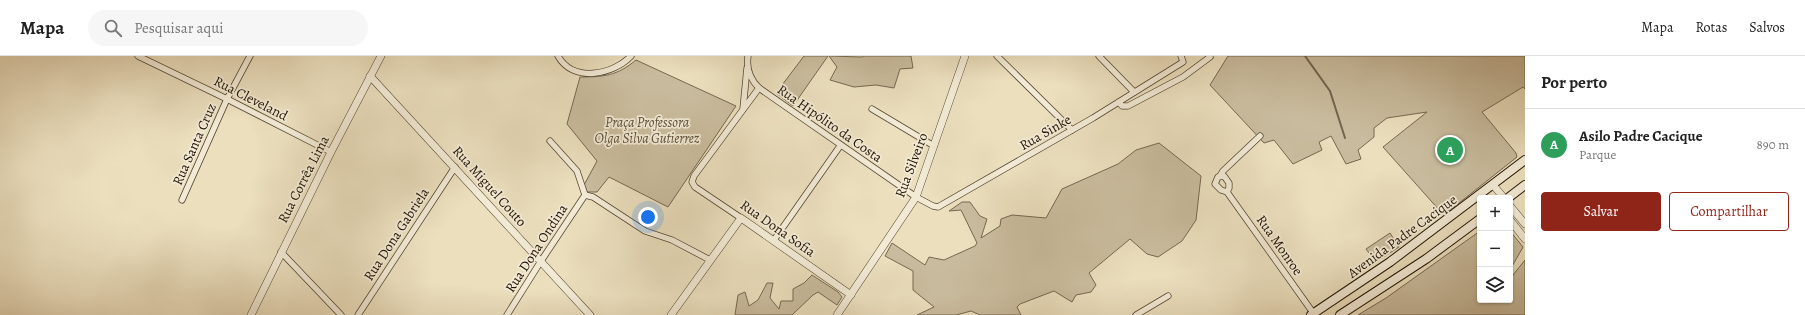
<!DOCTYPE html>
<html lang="pt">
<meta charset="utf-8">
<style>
:root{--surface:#fff;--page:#f6f6f6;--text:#222;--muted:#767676;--line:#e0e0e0;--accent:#8f2418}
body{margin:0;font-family:Alegreya,serif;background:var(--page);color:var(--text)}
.controls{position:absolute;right:12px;bottom:12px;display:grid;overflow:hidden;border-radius:4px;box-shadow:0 1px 3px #0004}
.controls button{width:36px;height:36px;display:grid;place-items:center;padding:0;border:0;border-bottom:1px solid var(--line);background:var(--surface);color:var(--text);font:20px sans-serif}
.you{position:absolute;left:648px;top:161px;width:14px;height:14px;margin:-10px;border:3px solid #fff;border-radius:50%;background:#1a73e8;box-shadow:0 0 0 6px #1a73e833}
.badge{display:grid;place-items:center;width:26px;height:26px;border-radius:50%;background:var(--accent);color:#fff;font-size:13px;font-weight:700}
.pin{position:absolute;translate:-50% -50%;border:2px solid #fff;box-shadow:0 1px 4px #0006}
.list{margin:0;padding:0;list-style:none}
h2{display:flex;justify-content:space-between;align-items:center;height:52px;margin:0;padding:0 16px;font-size:17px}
h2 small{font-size:13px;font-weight:400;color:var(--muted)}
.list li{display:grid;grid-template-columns:26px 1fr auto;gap:12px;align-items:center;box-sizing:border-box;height:72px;padding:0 16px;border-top:1px solid var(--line)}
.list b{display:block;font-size:15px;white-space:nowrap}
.list p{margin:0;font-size:13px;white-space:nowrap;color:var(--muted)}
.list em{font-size:13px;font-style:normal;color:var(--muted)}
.actions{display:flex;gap:8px;padding:12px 16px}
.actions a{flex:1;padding:9px 0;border:1px solid var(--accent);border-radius:4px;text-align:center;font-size:14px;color:var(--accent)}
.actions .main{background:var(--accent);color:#fff}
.icon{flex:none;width:22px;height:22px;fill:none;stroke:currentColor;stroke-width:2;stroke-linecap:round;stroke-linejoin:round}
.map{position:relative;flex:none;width:1525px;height:259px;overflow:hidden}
header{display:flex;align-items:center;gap:24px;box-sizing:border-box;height:56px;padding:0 20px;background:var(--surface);border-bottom:1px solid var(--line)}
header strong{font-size:19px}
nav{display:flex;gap:22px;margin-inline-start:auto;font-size:14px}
.search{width:280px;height:36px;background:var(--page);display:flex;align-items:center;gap:10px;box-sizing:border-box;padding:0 14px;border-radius:22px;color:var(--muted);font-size:15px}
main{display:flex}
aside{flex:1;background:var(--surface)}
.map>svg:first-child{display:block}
.green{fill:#c9bc9e;stroke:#766850}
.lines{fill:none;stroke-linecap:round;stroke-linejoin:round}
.stream{stroke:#72644d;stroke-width:2}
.minor-casing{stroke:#554732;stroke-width:7}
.tertiary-casing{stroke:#554732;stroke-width:8}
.secondary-casing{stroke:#231403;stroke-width:10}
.minor{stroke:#f2ead5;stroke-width:5.5}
.tertiary{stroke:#f2ead5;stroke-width:7}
.secondary{stroke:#f2ead5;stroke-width:8}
.labels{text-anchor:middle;stroke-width:3.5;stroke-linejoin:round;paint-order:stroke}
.street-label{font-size:14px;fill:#231403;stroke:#f2ead5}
.park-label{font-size:14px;font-style:italic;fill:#5d4f39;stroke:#f2ead5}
</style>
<header>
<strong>Mapa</strong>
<div class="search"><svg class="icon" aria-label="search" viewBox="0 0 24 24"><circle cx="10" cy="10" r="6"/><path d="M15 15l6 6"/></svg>Pesquisar aqui</div>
<nav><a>Mapa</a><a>Rotas</a><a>Salvos</a></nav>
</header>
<main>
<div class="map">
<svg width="1525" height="259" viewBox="0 0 1525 259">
<rect width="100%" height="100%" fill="#ebdfbe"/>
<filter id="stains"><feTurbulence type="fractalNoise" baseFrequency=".005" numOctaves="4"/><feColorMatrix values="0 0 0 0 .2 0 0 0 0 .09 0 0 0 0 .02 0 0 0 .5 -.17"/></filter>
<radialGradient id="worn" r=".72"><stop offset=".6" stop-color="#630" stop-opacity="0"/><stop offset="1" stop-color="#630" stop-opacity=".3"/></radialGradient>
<g class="green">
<path d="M804,0H828L793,50L776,37Z"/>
<path d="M829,0L862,1L864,0H911L913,12L900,13L894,32L876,29L854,31L830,24L837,11Z"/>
<path d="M1228,0H1525V33L1523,31L1482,56L1516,97L1517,101L1449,155L1445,150L1440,155L1383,91L1427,56L1387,62L1374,72V81L1358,94L1361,103L1346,108L1331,80L1319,86L1322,94L1293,108L1274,84L1264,87L1210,29Z"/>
<path d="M636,4L736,50L668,151L609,121L597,136H586L584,129L597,105L567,68L580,21C603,21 617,20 636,4Z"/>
<path d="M1159,87L1201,120L1196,164L1182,185L1158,201L1147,198L1130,183L1089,217L1096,229L1091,236L1076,239L1072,246L1054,235L1020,248L1017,251L1021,259H980L971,255L956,259H917L934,251L913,234V215L885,200L892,187L925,209L929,201L944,204L975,190L977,187L961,154L949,155L962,146H970L980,160L987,163L981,182L1000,170L1001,163L1012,159L1046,162L1062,133L1118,108L1136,94Z"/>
<path d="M1480,175V244H1510V215L1513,219L1525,204V259H1358L1386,242Z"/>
<path d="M1510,175L1523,191L1510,214Z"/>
<path d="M1390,177L1399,191L1376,206L1366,193Z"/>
<path d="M812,219L838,236L842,241L837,249L818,236L813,239L792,259H735L738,239L745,236L749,250L758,244L767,227H773L770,242L779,253L781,245H793V233L804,227Z"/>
</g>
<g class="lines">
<path class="stream" d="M1305,0L1330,35L1345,82"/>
<g class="minor-casing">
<g id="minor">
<path d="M138,0L227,43L331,96"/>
<path d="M558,0C573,27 613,19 631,0"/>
<path d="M748,0C746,13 750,23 759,32L916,141L933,150L938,151L1093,62L1183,6L1181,0"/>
<path d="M997,0L1072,74"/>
<path d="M1099,0L1134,36"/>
<path d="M1119,46L1122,50H1128L1183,21L1210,1"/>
<path d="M743,53L747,12"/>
<path d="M872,53L934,90"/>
<path d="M550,85L577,115L585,139"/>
<path d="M1220,120L1223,115L1260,80"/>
<path d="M1227,136L1229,132V127L1224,120L1218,121L1215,128L1221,134L1227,136L1314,258"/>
<path d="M585,139L593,141L645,175L672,184L710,204"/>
<path d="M182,144L227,43L250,0"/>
<path d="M741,162L695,131L692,126L694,120L759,32"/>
<path d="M774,184L840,90"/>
<path d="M281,196L341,259"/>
<path d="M358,259L455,111"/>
<path d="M507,259L541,205L585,139"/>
<path d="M1136,259L1168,240"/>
</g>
</g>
<g class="tertiary-casing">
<g id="tertiary">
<path d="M370,20L590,259"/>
<path d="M1493,129L1504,142"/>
<path d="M1510,150L1525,168"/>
<path d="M1510,164L1525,183"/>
<path d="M251,259L331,96L381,0"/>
<path d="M671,259L741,162L851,239"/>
<path d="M837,259L916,141L965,0"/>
</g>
</g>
<g class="secondary-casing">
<g id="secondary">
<path d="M1508,142L1525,129"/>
<path d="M1311,259L1390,206L1525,104"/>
<path d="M1340,259L1426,203L1480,163"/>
</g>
</g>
<use href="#minor" class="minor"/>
<use href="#tertiary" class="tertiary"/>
<use href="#secondary" class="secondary"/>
</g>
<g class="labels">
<g class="street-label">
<text transform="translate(251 42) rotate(27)" y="5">Rua Cleveland</text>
<text transform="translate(830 67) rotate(35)" y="5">Rua Hipólito da Costa</text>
<text transform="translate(1045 76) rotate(-30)" y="5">Rua Sinke</text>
<text transform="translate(194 88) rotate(-66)" y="5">Rua Santa Cruz</text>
<text transform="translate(911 109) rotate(-69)" y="5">Rua Silveiro</text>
<text transform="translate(303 123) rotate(-63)" y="5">Rua Corrêa Lima</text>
<text transform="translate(490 130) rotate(48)" y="5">Rua Miguel Couto</text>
<text transform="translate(778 172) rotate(35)" y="5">Rua Dona Sofia</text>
<text transform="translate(396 178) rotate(-57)" y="5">Rua Dona Gabriela</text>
<text transform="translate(1402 180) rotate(-36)" y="5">Avenida Padre Cacique</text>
<text transform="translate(1280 189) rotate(55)" y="5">Rua Monroe</text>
<text transform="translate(536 192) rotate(-57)" y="5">Rua Dona Ondina</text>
</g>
<g class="park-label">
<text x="647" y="71">Praça Professora<tspan x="647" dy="16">Olga Silva Gutierrez</tspan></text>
</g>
</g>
<rect width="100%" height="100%" filter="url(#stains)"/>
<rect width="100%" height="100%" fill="url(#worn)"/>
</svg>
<div class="controls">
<button>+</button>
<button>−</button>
<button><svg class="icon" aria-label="layers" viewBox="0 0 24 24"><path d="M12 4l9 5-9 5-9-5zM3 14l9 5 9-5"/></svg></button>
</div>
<div class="you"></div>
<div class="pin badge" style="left:1450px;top:94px;background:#2e9e5b">A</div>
</div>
<aside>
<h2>Por perto<small></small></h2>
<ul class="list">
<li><span class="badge" style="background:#2e9e5b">A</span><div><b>Asilo Padre Cacique</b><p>Parque</p></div><em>890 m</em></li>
</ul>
<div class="actions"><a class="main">Salvar</a><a>Compartilhar</a></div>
</aside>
</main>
